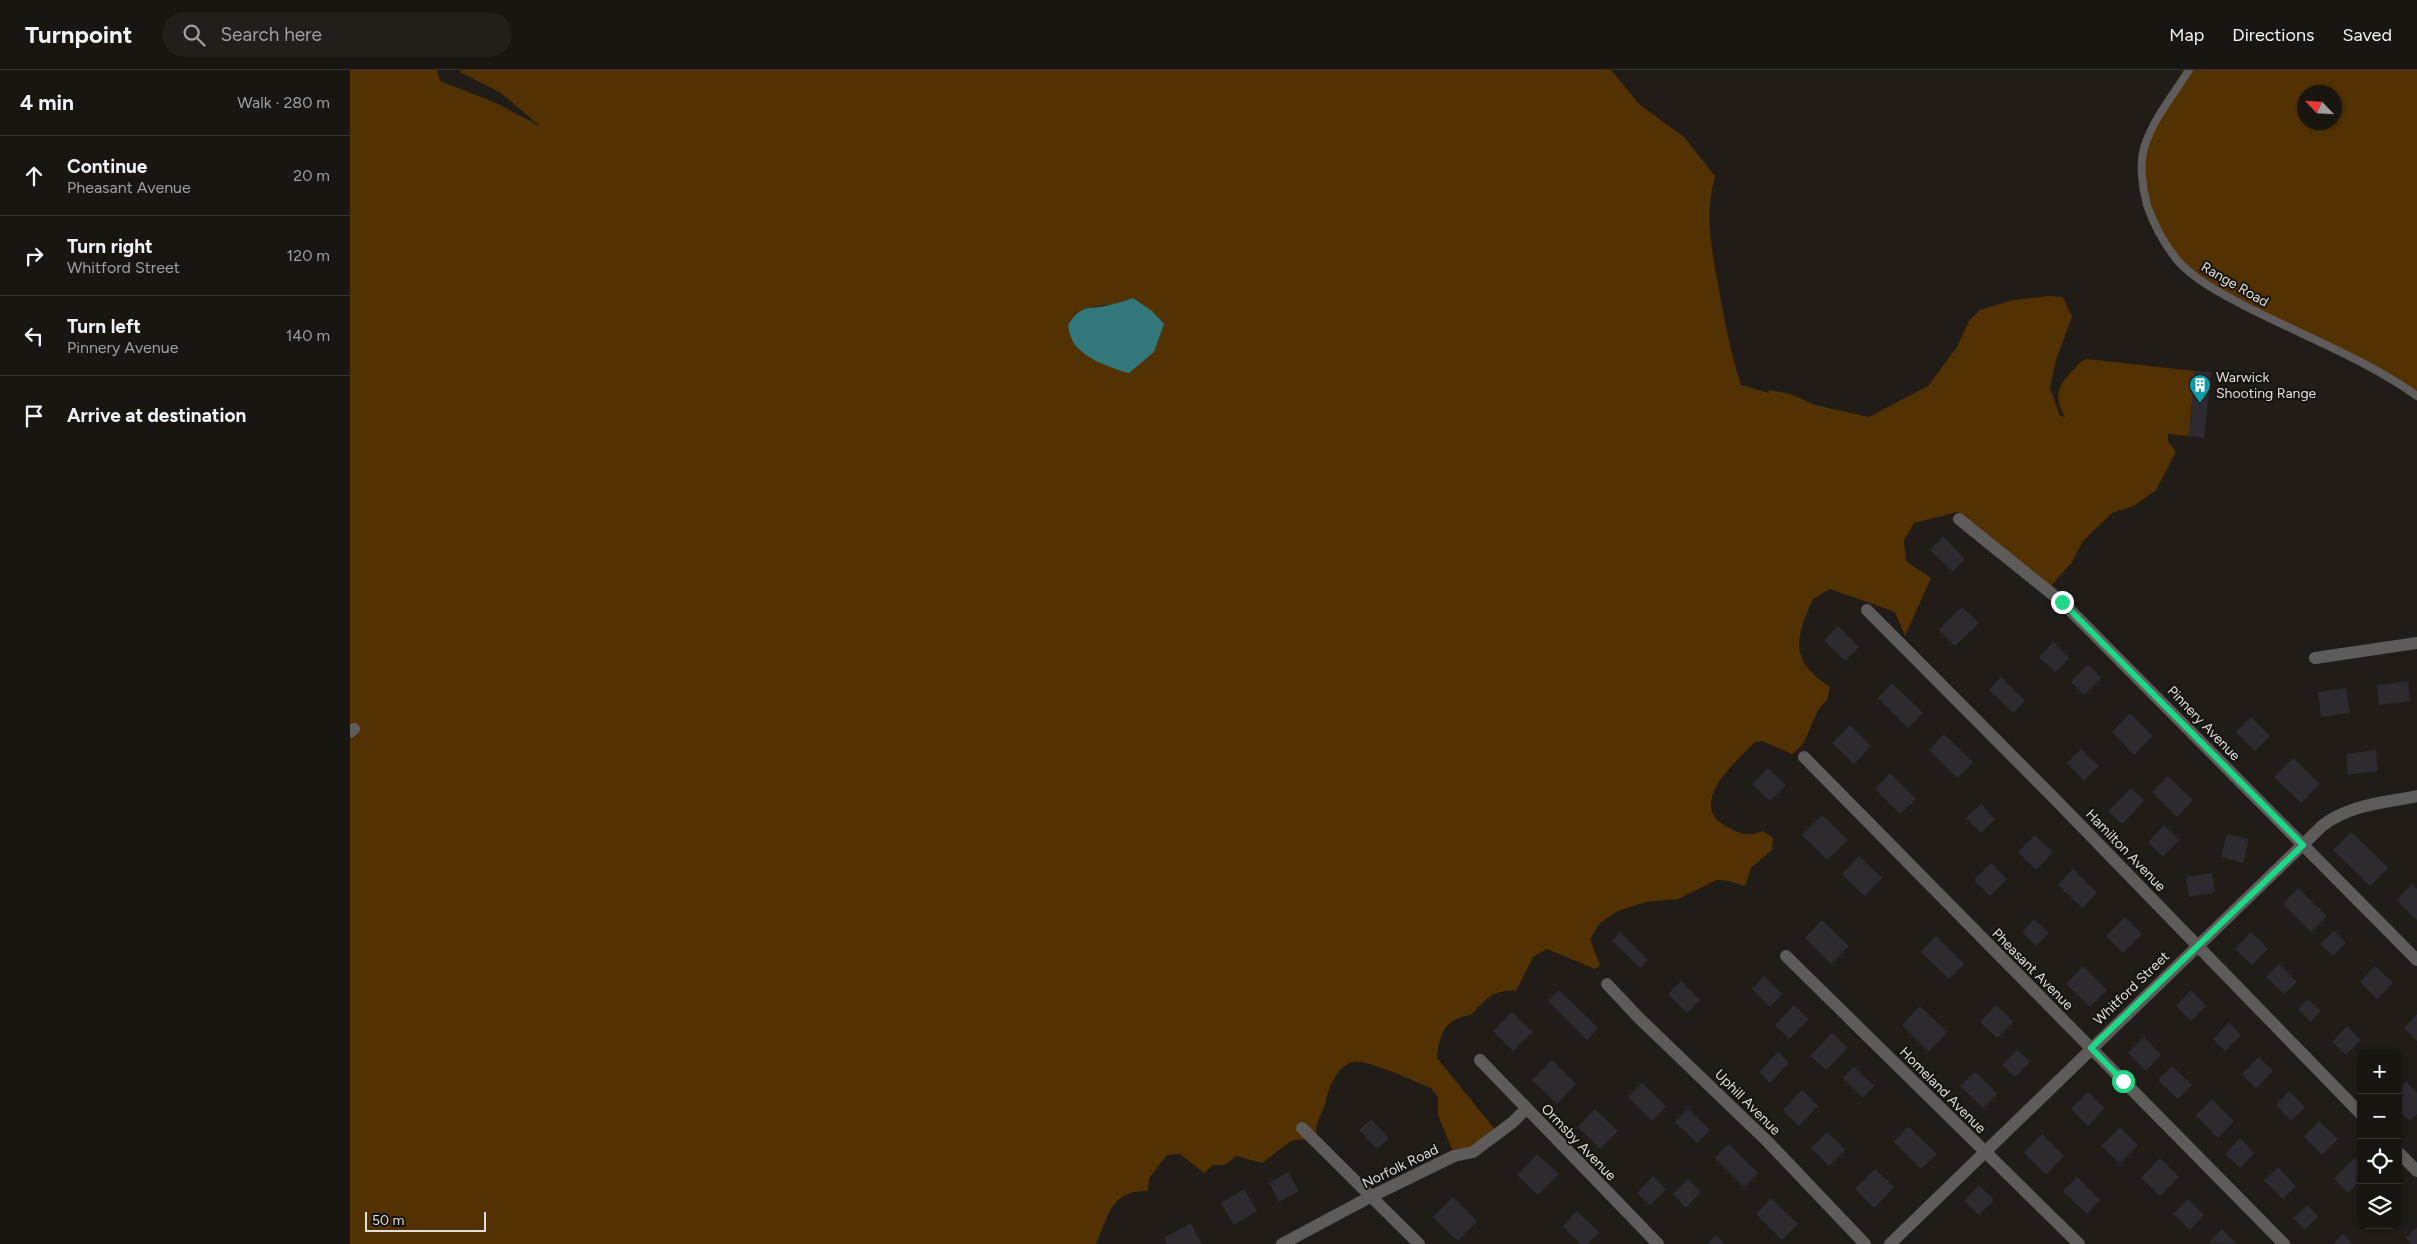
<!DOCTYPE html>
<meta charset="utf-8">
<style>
:root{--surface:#191511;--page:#221e1a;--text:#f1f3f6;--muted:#9f9f9f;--line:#373431}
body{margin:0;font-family:Figtree,sans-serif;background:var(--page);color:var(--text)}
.controls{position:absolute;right:15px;bottom:15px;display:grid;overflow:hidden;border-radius:10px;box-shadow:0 1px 4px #0004}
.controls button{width:45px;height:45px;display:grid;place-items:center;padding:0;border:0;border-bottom:1px solid var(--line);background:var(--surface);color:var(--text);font:25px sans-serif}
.compass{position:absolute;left:1947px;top:15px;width:45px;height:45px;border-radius:50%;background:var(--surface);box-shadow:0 1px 4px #0004;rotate:295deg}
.scale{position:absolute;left:15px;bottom:12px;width:121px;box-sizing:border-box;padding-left:5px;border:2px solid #e2dedb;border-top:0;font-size:14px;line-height:18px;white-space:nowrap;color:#e2dedb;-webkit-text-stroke:4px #17130e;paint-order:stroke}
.stop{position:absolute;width:15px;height:15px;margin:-11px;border:4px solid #1ed888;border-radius:50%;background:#fff}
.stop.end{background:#1ed888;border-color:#fff;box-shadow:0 1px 5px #0008}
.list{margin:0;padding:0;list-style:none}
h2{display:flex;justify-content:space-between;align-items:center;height:65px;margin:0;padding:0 20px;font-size:21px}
h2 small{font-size:16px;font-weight:400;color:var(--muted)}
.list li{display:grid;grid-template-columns:32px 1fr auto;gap:15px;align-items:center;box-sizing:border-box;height:80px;padding:0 20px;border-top:1px solid var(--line)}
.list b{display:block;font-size:19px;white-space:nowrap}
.list p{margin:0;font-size:16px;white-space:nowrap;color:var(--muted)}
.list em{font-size:16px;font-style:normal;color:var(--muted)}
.icon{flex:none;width:28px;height:28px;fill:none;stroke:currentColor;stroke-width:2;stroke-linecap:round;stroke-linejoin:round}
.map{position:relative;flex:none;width:2067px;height:1174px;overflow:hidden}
header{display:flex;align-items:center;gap:30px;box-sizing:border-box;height:70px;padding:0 25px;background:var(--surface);border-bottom:1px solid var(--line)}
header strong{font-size:24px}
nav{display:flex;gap:28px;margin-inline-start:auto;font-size:18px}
.search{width:350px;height:45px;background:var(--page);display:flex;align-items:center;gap:12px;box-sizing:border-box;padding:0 18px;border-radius:28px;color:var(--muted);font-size:19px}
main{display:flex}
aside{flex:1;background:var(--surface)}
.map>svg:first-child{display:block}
.green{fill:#523103;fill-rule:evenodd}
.water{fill:#327779}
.building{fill:#2d2a30}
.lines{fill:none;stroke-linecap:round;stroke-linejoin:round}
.service{stroke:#5f5b5b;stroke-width:8}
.minor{stroke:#5f5b5b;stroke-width:12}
.route{stroke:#1ed888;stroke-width:6}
.labels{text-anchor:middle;stroke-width:4;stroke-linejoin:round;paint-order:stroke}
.street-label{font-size:14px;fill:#e2dedb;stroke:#17130e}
.poi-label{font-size:14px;fill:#e2dedb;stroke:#17130e;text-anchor:start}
</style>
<header>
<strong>Turnpoint</strong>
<div class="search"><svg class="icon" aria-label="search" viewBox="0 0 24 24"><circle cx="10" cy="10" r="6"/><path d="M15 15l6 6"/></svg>Search here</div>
<nav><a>Map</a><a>Directions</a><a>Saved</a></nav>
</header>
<main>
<aside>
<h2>4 min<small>Walk · 280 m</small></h2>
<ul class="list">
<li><svg class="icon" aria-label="ahead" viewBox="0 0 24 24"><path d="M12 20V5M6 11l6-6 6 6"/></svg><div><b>Continue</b><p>Pheasant Avenue</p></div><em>20 m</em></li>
<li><svg class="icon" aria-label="right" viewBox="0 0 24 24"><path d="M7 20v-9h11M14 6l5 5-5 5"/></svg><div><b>Turn right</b><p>Whitford Street</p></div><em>120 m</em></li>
<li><svg class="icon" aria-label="left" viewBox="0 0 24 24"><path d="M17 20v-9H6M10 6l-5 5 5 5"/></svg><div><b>Turn left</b><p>Pinnery Avenue</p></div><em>140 m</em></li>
<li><svg class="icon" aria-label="arrive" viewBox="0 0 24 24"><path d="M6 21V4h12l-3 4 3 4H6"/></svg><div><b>Arrive at destination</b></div></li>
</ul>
</aside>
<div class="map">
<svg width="2067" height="1174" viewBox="0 0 2067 1174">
<rect width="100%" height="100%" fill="#211c17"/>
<g class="green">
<path d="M0,0H87L90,11L144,32L190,56L151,23L110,2L111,0H1261L1289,34L1334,67L1365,106C1354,144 1362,182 1369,220C1375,253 1381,284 1391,315L1419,323L1418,320L1441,324L1465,335L1519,347L1578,316L1607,277L1619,251L1630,240L1663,230L1700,226L1713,227L1722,247L1706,290L1700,318L1710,346L1715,347C1702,325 1709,314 1725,298C1730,293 1730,291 1737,289L1845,301L1839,366L1818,364V371L1826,382L1806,420L1784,436L1762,443L1733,471L1722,492L1699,518L1608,442L1564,453L1554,470L1556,491L1581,508L1555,566L1545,542L1480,519L1463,529C1446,567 1438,590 1480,617L1477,630C1460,644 1461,673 1442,684L1412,671L1405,672C1386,692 1335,734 1377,757C1390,764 1399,767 1413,761L1423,768L1422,780L1401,798L1395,816L1379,811L1367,810L1328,829L1296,832L1268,841L1250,853L1240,869L1250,895L1245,899L1197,879L1183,887L1166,921C1143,919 1136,929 1121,945C1095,948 1089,965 1087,988L1143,1057L1145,1062L1130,1075L1104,1084L1088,1045V1027L1081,1018C1064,1012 1020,990 1004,992C988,994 979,1017 976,1031C973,1044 963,1053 967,1067L941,1071L912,1093L886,1086L875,1095H863L854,1103L830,1084L817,1085L799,1108L798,1121C761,1120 759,1145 746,1174H0ZM760,235L722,271L718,255C728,239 742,236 760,235Z"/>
<path d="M1837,0H2067V328L2044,311L1894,235L1841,203L1810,166L1792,120V83ZM1954,22H1984V52H1954Z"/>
</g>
<path class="water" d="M783,228L802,241L814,254L804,282L779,303C761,298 731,288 722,270C720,266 719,260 718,255C732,233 739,240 760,235C767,233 775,231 783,228Z"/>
<g class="building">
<path d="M1845,301L1861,302L1854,368L1839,366Z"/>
<path d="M1593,466L1615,489L1603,502L1580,480Z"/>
<path d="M1612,537L1629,553L1605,576L1589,560Z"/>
<path d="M1488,556L1509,577L1495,591L1474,571Z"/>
<path d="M1703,572L1719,588L1705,602L1689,587Z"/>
<path d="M1738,595L1751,608L1734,625L1721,612Z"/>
<path d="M1651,607L1675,631L1663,643L1639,620Z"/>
<path d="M2058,611L2060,631L2029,635L2027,615Z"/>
<path d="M1542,613L1573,643L1558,658L1528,628Z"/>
<path d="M1996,618L2000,643L1971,647L1968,622Z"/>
<path d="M1780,643L1803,666L1784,685L1762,662Z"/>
<path d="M1901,647L1920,666L1905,681L1886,662Z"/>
<path d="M1500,655L1521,676L1504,694L1482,673Z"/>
<path d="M1594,664L1623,692L1607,708L1579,680Z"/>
<path d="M1731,679L1749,696L1734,711L1717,693Z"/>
<path d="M2026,680L2028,701L1998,705L1996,684Z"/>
<path d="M1943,688L1969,714L1951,733L1924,707Z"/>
<path d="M1418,698L1436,715L1420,731L1403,714Z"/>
<path d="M1540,703L1566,729L1550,744L1525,719Z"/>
<path d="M1818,706L1843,730L1827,747L1802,722Z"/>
<path d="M1781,718L1794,731L1772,754L1758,741Z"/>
<path d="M1631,734L1645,749L1631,763L1616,748Z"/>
<path d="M1472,745L1497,770L1477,790L1452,765Z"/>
<path d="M1814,755L1829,770L1813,787L1798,772Z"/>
<path d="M2001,762L2038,798L2020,816L1983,780Z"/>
<path d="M1877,764L1899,769L1893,793L1871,787Z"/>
<path d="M1685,765L1703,782L1686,800L1668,782Z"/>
<path d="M1509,786L1532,808L1515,826L1492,804Z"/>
<path d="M1641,793L1657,809L1640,826L1624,810Z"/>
<path d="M1723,799L1747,823L1732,838L1708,815Z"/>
<path d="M1862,803L1865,823L1839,827L1836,807Z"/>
<path d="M2062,814L2067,819V850L2047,830Z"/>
<path d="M1948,818L1977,846L1961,862L1933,834Z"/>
<path d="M1775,847L1792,864L1773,883L1756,866Z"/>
<path d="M1684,849L1699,863L1686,876L1672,862Z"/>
<path d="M1472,850L1499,876L1481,894L1455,868Z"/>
<path d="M1984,861L1996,873L1983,886L1971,874Z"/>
<path d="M1270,862L1298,890L1290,898L1262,871Z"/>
<path d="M1901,862L1918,879L1902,895L1885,879Z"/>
<path d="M1586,866L1614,894L1599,909L1571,882Z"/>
<path d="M1929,894L1947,912L1934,924L1916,907Z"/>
<path d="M1733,896L1757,920L1740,937L1716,914Z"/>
<path d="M2025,896L2043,913L2027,929L2010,912Z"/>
<path d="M1414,906L1433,924L1420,937L1402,919Z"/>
<path d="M1331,911L1350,930L1337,943L1318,924Z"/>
<path d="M1209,920L1248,958L1237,970L1198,931Z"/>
<path d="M1841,920L1857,936L1841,951L1826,936Z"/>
<path d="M1958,929L1971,941L1961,952L1948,939Z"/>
<path d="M1444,935L1459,949L1439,969L1425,955Z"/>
<path d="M1646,935L1663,952L1647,968L1630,952Z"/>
<path d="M1570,936L1597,962L1579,982L1552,955Z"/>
<path d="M1162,942L1183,962L1163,981L1143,961Z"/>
<path d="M2067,944V971L2054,958Z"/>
<path d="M1879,952L1891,965L1875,981L1863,969Z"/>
<path d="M1997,956L2011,970L1996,985L1982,972Z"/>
<path d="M1482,963L1497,978L1476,1000L1460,986Z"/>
<path d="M1794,967L1811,985L1796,1001L1778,983Z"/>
<path d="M1667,980L1680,992L1665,1007L1652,995Z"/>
<path d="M1428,982L1439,993L1420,1013L1409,1002Z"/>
<path d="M1909,987L1923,1001L1906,1019L1892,1004Z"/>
<path d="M1202,990L1226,1014L1207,1034L1182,1010Z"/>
<path d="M1822,996L1842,1015L1828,1029L1808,1010Z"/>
<path d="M1504,997L1524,1016L1513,1028L1493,1008Z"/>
<path d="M1625,1002L1647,1024L1633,1038L1610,1016Z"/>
<path d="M2056,1012L2067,1022V1044L2060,1051L2048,1039V1020Z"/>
<path d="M1292,1013L1316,1037L1302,1051L1278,1027Z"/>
<path d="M1452,1020L1468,1036L1449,1056L1433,1040Z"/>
<path d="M1939,1021L1955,1037L1941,1051L1926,1035Z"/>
<path d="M1738,1022L1755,1038L1738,1056L1721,1039Z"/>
<path d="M1862,1029L1884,1051L1868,1068L1846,1045Z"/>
<path d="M1245,1039L1268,1061L1250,1079L1228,1057Z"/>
<path d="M1338,1039L1360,1060L1347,1073L1325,1052Z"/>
<path d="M1021,1049L1039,1068L1027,1079L1009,1060Z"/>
<path d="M1969,1051L1988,1069L1972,1085L1954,1067Z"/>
<path d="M1558,1056L1587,1084L1571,1099L1544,1072Z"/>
<path d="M1770,1057L1788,1075L1770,1093L1751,1076Z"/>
<path d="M1477,1062L1495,1080L1479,1096L1461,1078Z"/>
<path d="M1692,1064L1714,1086L1696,1105L1674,1083Z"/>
<path d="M1890,1068L1904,1083L1890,1098L1875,1084Z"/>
<path d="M1379,1074L1408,1103L1394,1117L1365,1088Z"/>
<path d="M1187,1084L1209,1104L1188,1125L1167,1105Z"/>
<path d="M1810,1088L1829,1107L1810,1126L1791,1108Z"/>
<path d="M2005,1088L2011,1094V1110L1998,1123L1984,1109Z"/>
<path d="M1928,1097L1946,1116L1933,1129L1914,1111Z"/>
<path d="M1525,1099L1544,1117L1524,1138L1505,1119Z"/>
<path d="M938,1102L949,1121L929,1132L919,1113Z"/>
<path d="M1303,1106L1316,1119L1300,1135L1287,1123Z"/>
<path d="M1727,1107L1750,1130L1737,1144L1713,1121Z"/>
<path d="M1338,1109L1351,1122L1336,1138L1323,1124Z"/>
<path d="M1629,1115L1644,1130L1629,1145L1614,1131Z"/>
<path d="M894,1119L907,1141L884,1155L871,1133Z"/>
<path d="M1103,1127L1127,1151L1108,1171L1083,1147Z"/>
<path d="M1421,1128L1448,1154L1432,1170L1406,1144Z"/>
<path d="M1838,1129L1854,1145L1840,1160L1823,1144Z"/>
<path d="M1957,1135L1968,1146L1955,1160L1943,1148Z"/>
<path d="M1227,1141L1249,1162L1237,1174H1231L1213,1156Z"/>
<path d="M841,1153L852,1174H817L814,1168Z"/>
<path d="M2067,1157V1174H2062L2056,1168Z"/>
<path d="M1872,1159L1887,1174L1858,1173Z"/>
<path d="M1993,1164L2003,1174H1983Z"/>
<path d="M1366,1165L1375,1174H1357Z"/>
</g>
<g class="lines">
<path class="service" d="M1839,0C1824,24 1804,48 1795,75C1789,92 1792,117 1797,135C1804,155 1814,174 1828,191C1845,210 1871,223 1893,235C1951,265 2014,288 2067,326"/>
<g class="minor">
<path d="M1609,449L1712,532L2067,890"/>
<path d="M1517,540L1703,727L2011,1044"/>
<path d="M1965,588L2067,573"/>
<path d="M0,662L4,659"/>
<path d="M1454,687L1934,1174"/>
<path d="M1436,886L1729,1174"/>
<path d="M1257,914L1290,949L1418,1072L1515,1174"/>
<path d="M1130,990L1308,1174"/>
<path d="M952,1058L1069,1174"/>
<path d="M2048,1082L2067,1101"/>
<path d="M932,1174L1020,1127L1104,1086L1123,1082L1163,1052L1176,1039"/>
<path d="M1540,1174L1972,756C2000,734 2034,733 2067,726"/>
</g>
</g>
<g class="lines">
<path class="route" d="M1712,532L1953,775L1741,978L1773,1011"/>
</g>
<defs>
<g id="building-pin" transform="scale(1.125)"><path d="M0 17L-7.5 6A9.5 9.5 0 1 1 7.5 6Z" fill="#0f9aa8" stroke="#17130e"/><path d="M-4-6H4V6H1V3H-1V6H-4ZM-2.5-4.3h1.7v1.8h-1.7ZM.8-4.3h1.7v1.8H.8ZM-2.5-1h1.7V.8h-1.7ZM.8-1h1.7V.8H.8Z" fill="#fff"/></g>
</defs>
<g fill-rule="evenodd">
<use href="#building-pin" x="1850" y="315"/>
</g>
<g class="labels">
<g class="street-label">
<text transform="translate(1885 214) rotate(30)" y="5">Range Road</text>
<text transform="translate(1854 653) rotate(46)" y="5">Pinnery Avenue</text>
<text transform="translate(1776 780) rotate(46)" y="5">Hamilton Avenue</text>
<text transform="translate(1683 899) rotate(45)" y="5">Pheasant Avenue</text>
<text transform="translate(1781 918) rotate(-44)" y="5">Whitford Street</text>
<text transform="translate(1593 1020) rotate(45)" y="5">Homeland Avenue</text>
<text transform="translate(1398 1032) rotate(45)" y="5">Uphill Avenue</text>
<text transform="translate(1229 1072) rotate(46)" y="5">Ormsby Avenue</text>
<text transform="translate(1050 1096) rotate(-26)" y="5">Norfolk Road</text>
</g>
<g class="poi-label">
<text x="1866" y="312">Warwick<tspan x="1866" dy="16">Shooting Range</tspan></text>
</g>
</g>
</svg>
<div class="controls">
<button>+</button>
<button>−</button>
<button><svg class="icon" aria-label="locate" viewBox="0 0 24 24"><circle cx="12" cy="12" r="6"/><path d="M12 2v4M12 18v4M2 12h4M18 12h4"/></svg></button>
<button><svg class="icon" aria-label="layers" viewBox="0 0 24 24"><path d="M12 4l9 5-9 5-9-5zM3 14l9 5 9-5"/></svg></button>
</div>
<svg class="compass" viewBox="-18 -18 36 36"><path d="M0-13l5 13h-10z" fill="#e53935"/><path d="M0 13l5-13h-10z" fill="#9f9f9f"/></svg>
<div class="scale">50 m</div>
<div class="stop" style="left:1773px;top:1011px"></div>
<div class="stop end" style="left:1712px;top:532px"></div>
</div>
</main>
